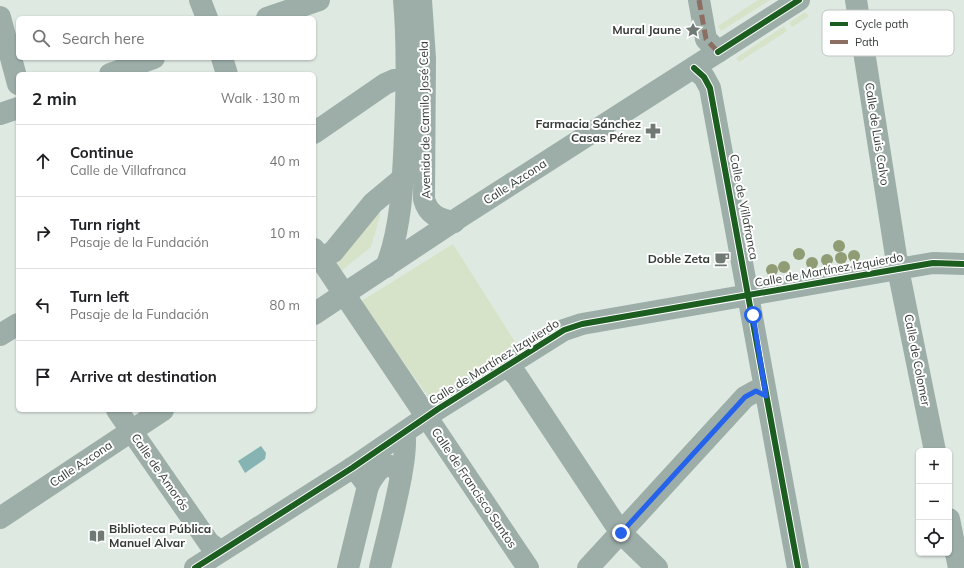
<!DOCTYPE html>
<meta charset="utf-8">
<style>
:root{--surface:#fff;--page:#f2f2f2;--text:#202124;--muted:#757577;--line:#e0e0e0}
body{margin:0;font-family:Mulish,sans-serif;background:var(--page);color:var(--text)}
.controls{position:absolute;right:12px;bottom:12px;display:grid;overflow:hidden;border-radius:6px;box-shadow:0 1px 3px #0004}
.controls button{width:36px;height:36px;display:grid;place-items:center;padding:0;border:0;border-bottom:1px solid var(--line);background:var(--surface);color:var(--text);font:20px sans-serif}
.stop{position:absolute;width:12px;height:12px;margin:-9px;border:3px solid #2563eb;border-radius:50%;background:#fff}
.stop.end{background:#2563eb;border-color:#fff;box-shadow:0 1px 4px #0008}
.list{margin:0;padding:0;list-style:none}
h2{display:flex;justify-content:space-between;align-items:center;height:52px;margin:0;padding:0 16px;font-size:17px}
h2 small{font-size:13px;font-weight:400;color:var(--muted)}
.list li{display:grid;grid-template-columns:26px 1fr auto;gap:12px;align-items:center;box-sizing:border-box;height:72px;padding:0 16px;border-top:1px solid var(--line)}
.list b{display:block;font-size:15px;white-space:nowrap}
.list p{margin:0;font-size:13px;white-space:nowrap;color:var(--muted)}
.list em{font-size:13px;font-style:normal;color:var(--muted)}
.icon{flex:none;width:22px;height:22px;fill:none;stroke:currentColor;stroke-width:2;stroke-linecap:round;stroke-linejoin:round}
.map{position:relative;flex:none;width:964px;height:568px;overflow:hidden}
.search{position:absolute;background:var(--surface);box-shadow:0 1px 3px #0004;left:16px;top:16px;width:300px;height:44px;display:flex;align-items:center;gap:10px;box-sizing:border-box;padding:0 14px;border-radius:6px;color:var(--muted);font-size:15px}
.panel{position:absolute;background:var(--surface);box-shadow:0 1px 3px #0004;left:16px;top:72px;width:300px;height:340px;border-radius:6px}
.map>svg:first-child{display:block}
.green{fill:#d7e3c8}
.water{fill:#86b4b2}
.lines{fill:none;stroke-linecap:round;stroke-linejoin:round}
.minor{stroke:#9daea9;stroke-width:22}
.quiet{stroke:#8d6e63;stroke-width:5;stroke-dasharray:10 5;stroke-linecap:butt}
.cycleway-casing{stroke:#fff;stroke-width:8}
.cycleway{stroke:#1b5e20;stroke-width:6}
.tree{fill:#909d74}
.route{stroke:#2563eb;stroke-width:5}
.labels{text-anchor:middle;stroke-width:4;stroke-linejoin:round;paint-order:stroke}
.poi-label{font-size:12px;font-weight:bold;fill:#353c38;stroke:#fff;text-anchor:end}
.street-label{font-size:12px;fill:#353c38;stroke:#fff}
.key{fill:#fff;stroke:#c2c4c3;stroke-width:1}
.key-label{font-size:11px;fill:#353c38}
</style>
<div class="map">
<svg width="964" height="568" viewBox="0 0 964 568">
<rect width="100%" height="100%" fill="#dee9e2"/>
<g class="green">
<path d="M758,0H770L721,31L718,26Z"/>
<path d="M805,12L809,16L792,27L789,23Z"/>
<path d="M784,26L787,31L739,62L736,58Z"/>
<path d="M378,211L380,213V216L371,247L341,271L337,263Z"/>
<path d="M453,244L517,345L430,399L360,302Z"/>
</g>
<path class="water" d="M261,446L266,453L265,459L245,473L238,461Z"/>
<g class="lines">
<g class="minor">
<path d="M200,0L207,18"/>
<path d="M421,0L425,58L424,199C428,215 439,219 454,222"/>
<path d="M699,0L706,39L718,52"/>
<path d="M856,0L898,269L935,451"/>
<path d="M0,17L18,84"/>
<path d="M267,18L319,0"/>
<path d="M222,58L227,74"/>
<path d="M694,68L704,77L710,88L798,568"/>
<path d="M110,74L154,58"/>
<path d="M0,114L18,108"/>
<path d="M314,133L385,84L394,80H403L408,83"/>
<path d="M314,249L528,568"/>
<path d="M320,258L333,252L373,203L403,178"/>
<path d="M386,267C402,227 403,177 405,134C407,89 408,45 404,0"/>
<path d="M314,314L463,215L799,0"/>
<path d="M0,335L18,324"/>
<path d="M507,366L517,376L621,533L657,568"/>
<path d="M117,410L209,543L220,551"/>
<path d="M368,486C376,471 388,454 401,476"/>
<path d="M0,518L163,410"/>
<path d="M949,519L959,568"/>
<path d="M195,568L352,468L438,409L564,330L582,324L898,269L933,263L964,264"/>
<path d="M348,568L368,486L360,475L352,468"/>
<path d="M380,568C385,545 411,451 404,433"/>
<path d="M588,568L745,397L756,391L766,396"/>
</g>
<path class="quiet" d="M699,0L706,39L718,52"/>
<g class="cycleway-casing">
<g id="cycleway">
<path d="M718,52L799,0"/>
<path d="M694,68L704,77L710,88L798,568"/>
<path d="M195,568L352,468L438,409L564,330L582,324L898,269L933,263L964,264"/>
</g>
</g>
<use href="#cycleway" class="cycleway"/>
</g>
<g class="tree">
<circle cx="839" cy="246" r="6"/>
<circle cx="799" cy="254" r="6"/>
<circle cx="854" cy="256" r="6"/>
<circle cx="841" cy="258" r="6"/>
<circle cx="827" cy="260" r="6"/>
<circle cx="812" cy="263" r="6"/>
<circle cx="784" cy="267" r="6"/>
<circle cx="772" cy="270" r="6"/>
</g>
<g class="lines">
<path class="route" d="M621,533L745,397L756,391L766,396L753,315"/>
</g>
<defs>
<g id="sight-bare" transform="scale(1.2)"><path d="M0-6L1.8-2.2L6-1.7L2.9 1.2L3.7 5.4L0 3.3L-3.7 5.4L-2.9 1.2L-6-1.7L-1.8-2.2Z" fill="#707974" stroke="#fff" stroke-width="2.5" paint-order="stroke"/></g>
<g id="pharmacy-bare" transform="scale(1.2)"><path d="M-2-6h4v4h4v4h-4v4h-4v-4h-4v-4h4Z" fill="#707974" stroke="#fff" stroke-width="2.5" paint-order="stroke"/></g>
<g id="cafe-bare" transform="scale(1.2)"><path d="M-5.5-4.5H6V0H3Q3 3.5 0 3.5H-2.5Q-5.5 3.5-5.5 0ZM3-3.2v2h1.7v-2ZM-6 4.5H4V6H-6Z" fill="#707974" stroke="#fff" stroke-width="2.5" paint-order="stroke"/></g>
<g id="library-bare" transform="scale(1.2)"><path d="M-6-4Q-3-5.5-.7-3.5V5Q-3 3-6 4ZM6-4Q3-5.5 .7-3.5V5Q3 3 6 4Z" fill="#707974" stroke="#fff" stroke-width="2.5" paint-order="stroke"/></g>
</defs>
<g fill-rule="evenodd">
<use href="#sight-bare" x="693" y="30"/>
<use href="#pharmacy-bare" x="653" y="131"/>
<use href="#cafe-bare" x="722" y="259"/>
<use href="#library-bare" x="97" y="536"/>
</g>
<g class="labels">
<g class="poi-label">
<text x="681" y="34">Mural Jaune</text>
<text x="641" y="128">Farmacia Sánchez<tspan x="641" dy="14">Casas Pérez</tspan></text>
<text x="710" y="263">Doble Zeta</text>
<text x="109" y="533" text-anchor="start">Biblioteca Pública<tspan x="109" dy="14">Manuel Alvar</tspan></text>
</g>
<g class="street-label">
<text transform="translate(425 120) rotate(-91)" y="4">Avenida de Camilo José Cela</text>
<text transform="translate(877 134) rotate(81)" y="4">Calle de Luis Calvo</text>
<text transform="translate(515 182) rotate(-33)" y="4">Calle Azcona</text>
<text transform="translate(744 207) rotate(79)" y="4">Calle de Villafranca</text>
<text transform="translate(829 270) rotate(-10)" y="4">Calle de Martínez Izquierdo</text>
<text transform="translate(917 360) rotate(79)" y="4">Calle de Colomer</text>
<text transform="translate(494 362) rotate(-32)" y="4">Calle de Martínez Izquierdo</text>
<text transform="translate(81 464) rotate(-34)" y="4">Calle Azcona</text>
<text transform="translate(160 472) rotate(55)" y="4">Calle de Amorós</text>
<text transform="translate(474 488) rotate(56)" y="4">Calle de Francisco Santos</text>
</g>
</g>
<rect x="822" y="10" width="132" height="46" rx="6" class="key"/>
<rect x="830" y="22" width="18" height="4" fill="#1b5e20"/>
<rect x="830" y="40" width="18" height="4" fill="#8d6e63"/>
<g class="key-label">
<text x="855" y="28">Cycle path</text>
<text x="855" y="46">Path</text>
</g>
</svg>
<div class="controls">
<button>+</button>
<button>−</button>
<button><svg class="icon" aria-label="locate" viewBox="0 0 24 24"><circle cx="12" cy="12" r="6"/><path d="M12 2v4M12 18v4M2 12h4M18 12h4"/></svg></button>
</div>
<div class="stop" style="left:753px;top:315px"></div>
<div class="stop end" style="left:621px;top:533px"></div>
<div class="search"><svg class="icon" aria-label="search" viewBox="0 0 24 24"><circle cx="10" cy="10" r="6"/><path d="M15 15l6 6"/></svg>Search here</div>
<section class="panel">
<h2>2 min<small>Walk · 130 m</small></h2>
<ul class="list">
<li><svg class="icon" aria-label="ahead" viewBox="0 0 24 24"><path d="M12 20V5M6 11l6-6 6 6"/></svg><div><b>Continue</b><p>Calle de Villafranca</p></div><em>40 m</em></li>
<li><svg class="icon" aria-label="right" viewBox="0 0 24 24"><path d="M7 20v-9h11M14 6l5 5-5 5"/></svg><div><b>Turn right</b><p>Pasaje de la Fundación</p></div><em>10 m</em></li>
<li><svg class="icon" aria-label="left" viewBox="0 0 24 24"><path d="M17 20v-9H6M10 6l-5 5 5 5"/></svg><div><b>Turn left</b><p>Pasaje de la Fundación</p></div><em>80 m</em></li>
<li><svg class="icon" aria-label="arrive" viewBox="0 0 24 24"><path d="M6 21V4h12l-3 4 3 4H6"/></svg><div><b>Arrive at destination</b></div></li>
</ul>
</section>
</div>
